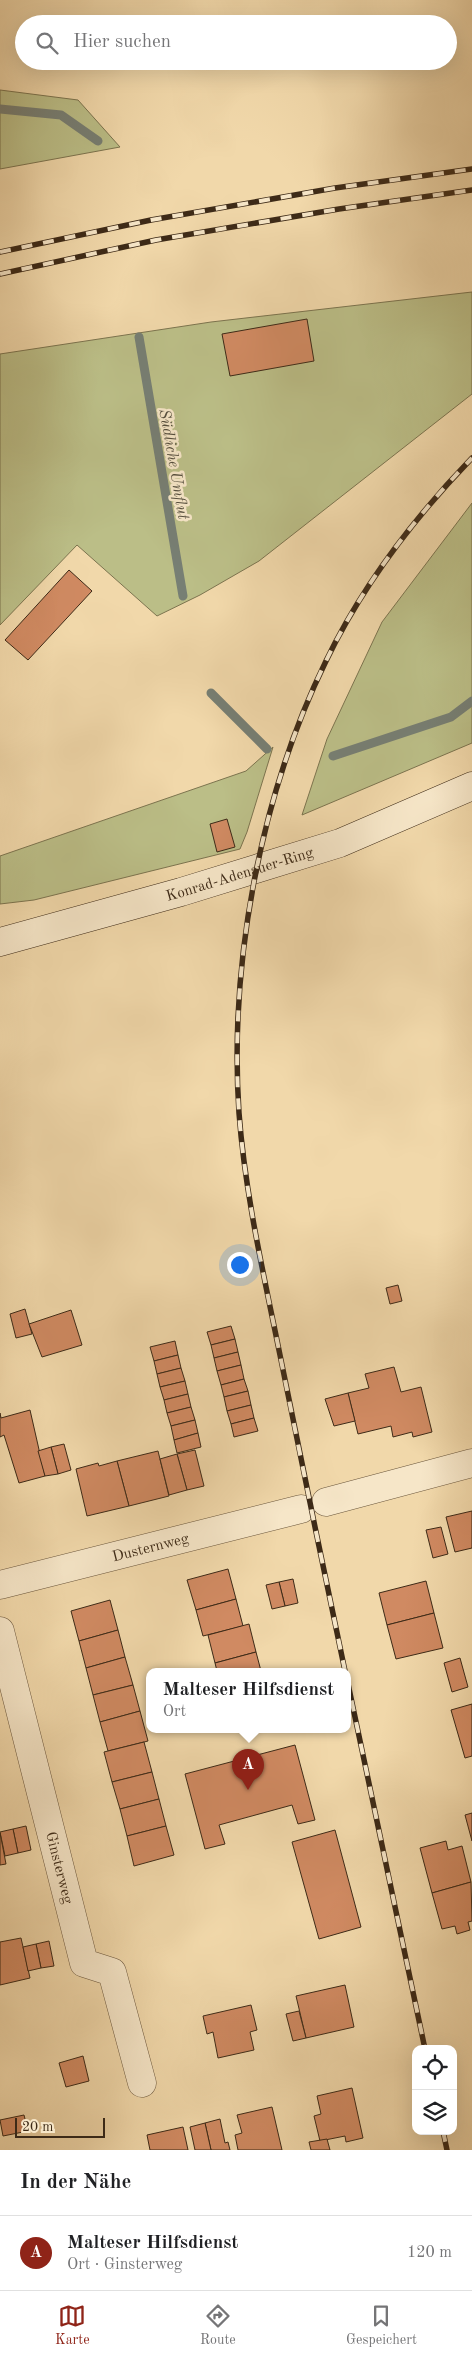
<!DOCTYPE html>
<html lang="de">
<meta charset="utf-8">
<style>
:root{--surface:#fff;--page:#f6f6f6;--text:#202124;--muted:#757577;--line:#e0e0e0;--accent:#8f2418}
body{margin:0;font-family:"Old Standard TT",serif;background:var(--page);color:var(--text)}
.controls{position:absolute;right:15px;bottom:15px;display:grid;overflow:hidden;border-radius:10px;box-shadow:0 5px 20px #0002}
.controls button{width:45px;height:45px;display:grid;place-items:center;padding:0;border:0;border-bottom:1px solid var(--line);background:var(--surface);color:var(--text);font:25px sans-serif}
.scale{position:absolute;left:15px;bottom:12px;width:90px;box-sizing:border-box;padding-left:5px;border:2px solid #3d2a17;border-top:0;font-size:14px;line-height:18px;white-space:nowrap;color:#3d2a17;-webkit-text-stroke:4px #f6e6c8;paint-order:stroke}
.you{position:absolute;left:239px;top:1264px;width:18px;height:18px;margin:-12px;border:4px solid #fff;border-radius:50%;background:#1a73e8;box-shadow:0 0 0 8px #1a73e833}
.badge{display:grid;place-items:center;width:32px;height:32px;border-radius:50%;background:var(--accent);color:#fff;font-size:16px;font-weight:700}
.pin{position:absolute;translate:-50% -41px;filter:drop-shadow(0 1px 2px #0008)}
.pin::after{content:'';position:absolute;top:26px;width:18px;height:15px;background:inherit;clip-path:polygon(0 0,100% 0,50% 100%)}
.popup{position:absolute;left:146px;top:1668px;width:205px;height:65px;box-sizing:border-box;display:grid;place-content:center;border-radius:10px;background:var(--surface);filter:drop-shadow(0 1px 4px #0005);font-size:16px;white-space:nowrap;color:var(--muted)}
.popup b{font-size:19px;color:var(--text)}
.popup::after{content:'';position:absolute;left:50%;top:100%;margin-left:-10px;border:10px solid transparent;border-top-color:var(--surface)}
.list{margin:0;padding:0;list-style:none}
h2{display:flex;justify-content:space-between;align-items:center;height:65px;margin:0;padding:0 20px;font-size:21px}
h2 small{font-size:16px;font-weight:400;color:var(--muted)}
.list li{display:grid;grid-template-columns:32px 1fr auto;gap:15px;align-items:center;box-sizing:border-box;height:75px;padding:0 20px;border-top:1px solid var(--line)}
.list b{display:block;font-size:19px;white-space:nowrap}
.list p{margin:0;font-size:16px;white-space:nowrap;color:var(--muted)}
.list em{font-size:16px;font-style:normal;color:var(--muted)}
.icon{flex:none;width:28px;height:28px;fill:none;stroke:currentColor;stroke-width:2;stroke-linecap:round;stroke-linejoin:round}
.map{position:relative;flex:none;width:472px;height:2150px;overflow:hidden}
.search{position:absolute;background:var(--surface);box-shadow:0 5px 20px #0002;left:15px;right:15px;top:15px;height:55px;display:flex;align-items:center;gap:12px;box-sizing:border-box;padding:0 18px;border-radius:28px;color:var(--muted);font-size:19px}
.sheet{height:140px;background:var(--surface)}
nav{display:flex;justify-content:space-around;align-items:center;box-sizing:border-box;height:70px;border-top:1px solid var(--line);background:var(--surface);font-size:14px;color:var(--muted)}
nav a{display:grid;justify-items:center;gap:2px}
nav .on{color:var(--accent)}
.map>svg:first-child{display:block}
.green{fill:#bbbe87;stroke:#7c744f}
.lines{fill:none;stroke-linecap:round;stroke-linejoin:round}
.stream{stroke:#777f74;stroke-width:9}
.building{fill:#d08a62;stroke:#3d2a17}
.street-casing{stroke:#6a563c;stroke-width:29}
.secondary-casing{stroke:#3d2a17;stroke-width:29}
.street{stroke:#f6e6c8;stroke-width:28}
.secondary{stroke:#f6e6c8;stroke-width:28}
.rail-casing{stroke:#3d2a17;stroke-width:5.5}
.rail{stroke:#f6e6c8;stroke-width:4;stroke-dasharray:11;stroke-linecap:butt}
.labels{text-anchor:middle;stroke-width:5;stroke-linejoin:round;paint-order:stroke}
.street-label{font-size:15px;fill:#3d2a17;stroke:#f6e6c8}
.water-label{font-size:16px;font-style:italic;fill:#554e3e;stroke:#f6e6c8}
</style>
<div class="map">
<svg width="472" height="2150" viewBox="0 0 472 2150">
<rect width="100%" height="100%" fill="#f1d8aa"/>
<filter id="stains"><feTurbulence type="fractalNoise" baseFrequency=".004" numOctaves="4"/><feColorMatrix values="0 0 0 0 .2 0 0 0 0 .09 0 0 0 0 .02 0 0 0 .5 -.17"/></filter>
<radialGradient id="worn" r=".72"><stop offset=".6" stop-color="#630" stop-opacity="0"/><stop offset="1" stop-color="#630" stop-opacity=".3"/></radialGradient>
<g class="green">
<path d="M0,90L78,100L120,147L0,169Z"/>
<path d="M472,292V394L259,561L200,595L157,616L77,545L0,625V354L211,322Z"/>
<path d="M472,503V743L302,815L327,739L382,622Z"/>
<path d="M273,747L247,832L240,849L34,900L0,904V856L246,771Z"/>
</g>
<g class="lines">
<g class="stream">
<path d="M0,109L61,115L98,141"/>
<path d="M139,337L183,596"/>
<path d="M211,693L267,749"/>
<path d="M333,756L451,717L472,701"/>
</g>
</g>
<g class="building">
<path d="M307,319L314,361L230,376L222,334Z"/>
<path d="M69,570L92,591L28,660L5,640Z"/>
<path d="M227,819L235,847L217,852L210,824Z"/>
<path d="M398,1285L402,1301L390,1304L386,1288Z"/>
<path d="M25,1309L32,1334L16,1338L10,1314Z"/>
<path d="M71,1310L82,1345L42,1357L29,1324Z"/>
<path d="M231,1326L235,1339L211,1345L207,1332Z"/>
<path d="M235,1339L238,1352L214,1358L211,1345Z"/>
<path d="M175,1341L178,1355L154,1361L150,1347Z"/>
<path d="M238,1352L241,1365L217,1371L214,1358Z"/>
<path d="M178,1355L181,1368L157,1374L154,1361Z"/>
<path d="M241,1365L244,1379L221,1385L217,1371Z"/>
<path d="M394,1367L401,1392L421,1387L432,1432L413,1437L412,1432L393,1437L391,1426L358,1434L348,1393L369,1388L365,1374Z"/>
<path d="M181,1368L185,1381L160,1387L157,1374Z"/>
<path d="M244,1379L248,1391L224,1397L221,1385Z"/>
<path d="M185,1381L188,1394L164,1400L160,1387Z"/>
<path d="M248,1391L251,1405L227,1411L224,1397Z"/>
<path d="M348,1393L355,1421L334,1426L325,1399Z"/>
<path d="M188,1394L191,1407L167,1413L164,1400Z"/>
<path d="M251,1405L254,1418L231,1424L227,1411Z"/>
<path d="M191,1407L195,1420L171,1426L167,1413Z"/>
<path d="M30,1410L45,1476L19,1483L4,1435L0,1437V1413L1,1418Z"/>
<path d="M254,1418L258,1431L234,1437L231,1424Z"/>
<path d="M195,1420L198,1433L174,1440L171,1426Z"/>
<path d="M198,1433L201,1447L177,1453L174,1440Z"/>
<path d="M64,1444L71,1470L58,1474L51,1447Z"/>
<path d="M51,1447L58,1474L45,1476L38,1451Z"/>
<path d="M195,1450L204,1486L187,1490L177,1454Z"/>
<path d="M158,1451L169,1496L129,1506L117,1461Z"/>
<path d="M177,1454L187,1490L169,1495L160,1459Z"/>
<path d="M117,1461L129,1506L87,1516L76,1469L98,1463L99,1466Z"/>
<path d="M472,1511V1548L455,1552L446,1517Z"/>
<path d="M441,1527L448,1554L433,1558L426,1530Z"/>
<path d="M228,1569L236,1599L196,1610L187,1580Z"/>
<path d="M293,1579L298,1603L285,1606L279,1582Z"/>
<path d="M426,1581L434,1613L387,1625L379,1593Z"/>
<path d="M279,1582L285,1606L272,1609L266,1585Z"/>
<path d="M236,1599L243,1626L203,1636L196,1610Z"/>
<path d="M110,1600L118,1630L79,1641L71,1611Z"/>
<path d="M434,1613L443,1648L396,1659L387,1625Z"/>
<path d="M249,1624L256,1652L215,1663L208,1635Z"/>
<path d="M118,1630L125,1657L86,1668L79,1641Z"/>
<path d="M256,1652L261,1671H217L215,1663Z"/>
<path d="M125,1657L133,1685L93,1695L86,1668Z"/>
<path d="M460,1658L468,1687L452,1692L444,1663Z"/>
<path d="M133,1685L140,1711L100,1722L93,1695Z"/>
<path d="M472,1704V1756L465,1758L451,1710Z"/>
<path d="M140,1711L148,1741L108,1751L100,1722Z"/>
<path d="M144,1742L152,1772L112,1782L104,1752Z"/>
<path d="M295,1745L315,1820L298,1824L292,1805L219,1825L225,1844L205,1849L185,1774Z"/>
<path d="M152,1772L159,1799L120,1809L112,1782Z"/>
<path d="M159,1799L166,1826L127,1836L120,1809Z"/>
<path d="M472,1813V1841L465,1815Z"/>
<path d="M26,1826L31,1850L18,1853L13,1829Z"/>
<path d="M166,1826L174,1855L134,1866L127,1836Z"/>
<path d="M13,1829L18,1853L5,1856L0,1832Z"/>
<path d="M335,1830L361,1927L319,1939L292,1842Z"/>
<path d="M0,1833L6,1864L0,1865Z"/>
<path d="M446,1841L448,1850L462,1846L471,1882L432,1893L420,1848Z"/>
<path d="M471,1882L472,1921L468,1922L470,1930L457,1934L455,1926L442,1929L432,1893Z"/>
<path d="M21,1938L30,1978L0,1985V1942Z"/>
<path d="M49,1941L54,1966L41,1968L36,1944Z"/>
<path d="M36,1944L41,1968L28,1971L23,1947Z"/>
<path d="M345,1985L354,2027L306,2038L296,1996Z"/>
<path d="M251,2005L257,2030L250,2032L254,2050L218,2058L213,2032L207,2034L203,2016Z"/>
<path d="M299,2011L306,2038L293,2041L286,2014Z"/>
<path d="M83,2056L89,2081L66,2087L59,2063Z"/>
<path d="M352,2088L363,2138L346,2142L345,2136L320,2141L314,2116L321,2114L317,2096Z"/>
<path d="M272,2107L282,2150H238L235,2135L242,2133L237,2115Z"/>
<path d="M24,2115L28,2131L3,2136L0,2120Z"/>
<path d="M220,2119L225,2143L228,2142L230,2150H211L205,2123Z"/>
<path d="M205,2123L211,2150H195L190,2127Z"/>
<path d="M183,2127L188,2150H150L147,2135Z"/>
<path d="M327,2139L330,2150H311L309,2142Z"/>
</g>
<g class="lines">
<g class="street-casing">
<g id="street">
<path d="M326,1502L472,1463"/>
<path id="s1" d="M0,1585L301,1509"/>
<path id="s2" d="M0,1631L84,1963L112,1972L142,2083"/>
</g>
</g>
<g class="secondary-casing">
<g id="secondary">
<path id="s3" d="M0,942L181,892L340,843L472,786"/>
</g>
</g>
<use href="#street" class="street"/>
<use href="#secondary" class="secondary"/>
<g class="rail-casing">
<g id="rail">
<path d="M0,252L151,220L335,188L472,169"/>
<path d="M0,274L156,240L339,209L472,190"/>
<path d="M345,1671C323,1566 301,1460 280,1355C264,1276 245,1194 239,1113C229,964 260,796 326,661C362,586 414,518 472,458"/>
<path d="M347,1679L425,2049"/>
<path d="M443,2131L447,2150"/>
</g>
</g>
<use href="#rail" class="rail"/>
</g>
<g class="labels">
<g class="street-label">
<text dy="5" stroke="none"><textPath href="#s3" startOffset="249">Konrad-Adenauer-Ring</textPath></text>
<text dy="5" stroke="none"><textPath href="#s1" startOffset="155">Dusternweg</textPath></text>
<text dy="5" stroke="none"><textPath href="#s2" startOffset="244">Ginsterweg</textPath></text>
</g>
<g class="water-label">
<text transform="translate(175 464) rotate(80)" y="6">Südliche Umflut</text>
</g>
</g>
<rect width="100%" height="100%" filter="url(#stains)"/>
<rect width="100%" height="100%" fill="url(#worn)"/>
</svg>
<div class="controls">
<button><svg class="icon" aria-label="locate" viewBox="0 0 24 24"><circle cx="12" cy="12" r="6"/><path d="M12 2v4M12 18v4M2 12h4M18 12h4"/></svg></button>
<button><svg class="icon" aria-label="layers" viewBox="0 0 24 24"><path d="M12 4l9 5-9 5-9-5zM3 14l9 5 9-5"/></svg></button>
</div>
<div class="scale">20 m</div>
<div class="you"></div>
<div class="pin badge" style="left:248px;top:1790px">A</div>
<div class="popup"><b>Malteser Hilfsdienst</b>Ort</div>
<div class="search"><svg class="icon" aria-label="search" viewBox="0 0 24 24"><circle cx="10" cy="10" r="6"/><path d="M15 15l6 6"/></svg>Hier suchen</div>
</div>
<section class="sheet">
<h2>In der Nähe<small></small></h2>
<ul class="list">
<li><span class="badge">A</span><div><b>Malteser Hilfsdienst</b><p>Ort · Ginsterweg</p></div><em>120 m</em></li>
</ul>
</section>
<nav>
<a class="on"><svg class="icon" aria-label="map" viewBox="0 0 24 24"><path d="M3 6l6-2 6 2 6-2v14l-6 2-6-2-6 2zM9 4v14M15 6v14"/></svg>Karte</a>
<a><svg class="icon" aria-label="directions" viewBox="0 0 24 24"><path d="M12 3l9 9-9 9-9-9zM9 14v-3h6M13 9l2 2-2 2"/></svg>Route</a>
<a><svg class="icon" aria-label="saved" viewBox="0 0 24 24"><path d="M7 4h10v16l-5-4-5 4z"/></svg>Gespeichert</a>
</nav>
